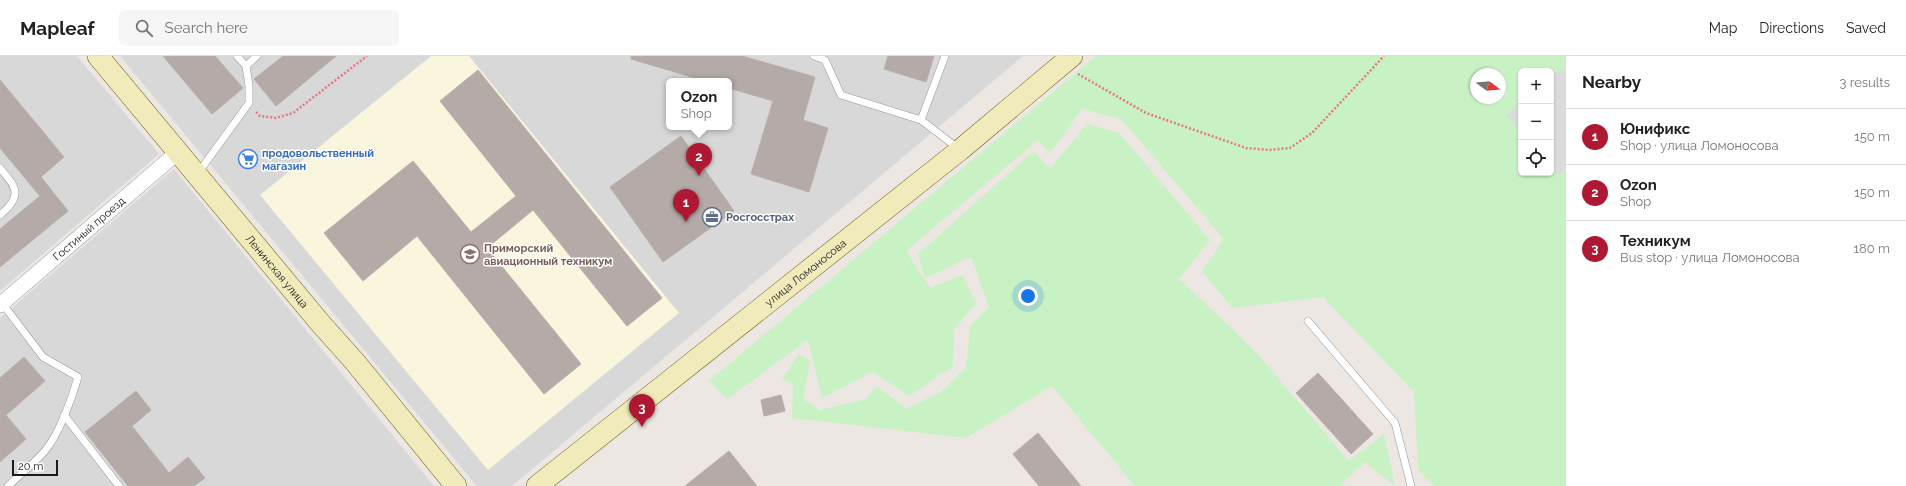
<!DOCTYPE html>
<meta charset="utf-8">
<style>
:root{--surface:#fff;--page:#f6f6f6;--text:#222;--muted:#767676;--line:#e0e0e0;--accent:#af1832}
body{margin:0;font-family:Raleway,sans-serif;background:var(--page);color:var(--text)}
.controls{position:absolute;right:12px;top:12px;display:grid;overflow:hidden;border-radius:6px;box-shadow:0 1px 3px #0004}
.controls button{width:36px;height:36px;display:grid;place-items:center;padding:0;border:0;border-bottom:1px solid var(--line);background:var(--surface);color:var(--text);font:20px sans-serif}
.compass{position:absolute;left:1470px;top:12px;width:36px;height:36px;border-radius:50%;background:var(--surface);box-shadow:0 1px 3px #0004;rotate:106deg}
.scale{position:absolute;left:12px;bottom:10px;width:46px;box-sizing:border-box;padding-left:4px;border:2px solid #1b1b1b;border-top:0;font-size:11px;line-height:14px;white-space:nowrap;color:#1b1b1b;-webkit-text-stroke:3px #fff;paint-order:stroke}
.you{position:absolute;left:1028px;top:240px;width:14px;height:14px;margin:-10px;border:3px solid #fff;border-radius:50%;background:#1a73e8;box-shadow:0 0 0 6px #1a73e833}
.badge{display:grid;place-items:center;width:26px;height:26px;border-radius:50%;background:var(--accent);color:#fff;font-size:13px;font-weight:700}
.pin{position:absolute;translate:-50% -33px;filter:drop-shadow(0 1px 2px #0008)}
.pin::after{content:'';position:absolute;top:21px;width:14px;height:12px;background:inherit;clip-path:polygon(0 0,100% 0,50% 100%)}
.popup{position:absolute;left:666px;top:22px;width:66px;height:52px;box-sizing:border-box;display:grid;place-content:center;border-radius:6px;background:var(--surface);filter:drop-shadow(0 1px 3px #0005);font-size:13px;white-space:nowrap;color:var(--muted)}
.popup b{font-size:15px;color:var(--text)}
.popup::after{content:'';position:absolute;left:50%;top:100%;margin-left:-8px;border:8px solid transparent;border-top-color:var(--surface)}
.list{margin:0;padding:0;list-style:none}
h2{display:flex;justify-content:space-between;align-items:center;height:52px;margin:0;padding:0 16px;font-size:17px}
h2 small{font-size:13px;font-weight:400;color:var(--muted)}
.list li{display:grid;grid-template-columns:26px 1fr auto;gap:12px;align-items:center;box-sizing:border-box;height:56px;padding:0 16px;border-top:1px solid var(--line)}
.list b{display:block;font-size:15px;white-space:nowrap}
.list p{margin:0;font-size:13px;white-space:nowrap;color:var(--muted)}
.list em{font-size:13px;font-style:normal;color:var(--muted)}
.icon{flex:none;width:22px;height:22px;fill:none;stroke:currentColor;stroke-width:2;stroke-linecap:round;stroke-linejoin:round}
.map{position:relative;flex:none;width:1566px;height:430px;overflow:hidden}
header{display:flex;align-items:center;gap:24px;box-sizing:border-box;height:56px;padding:0 20px;background:var(--surface);border-bottom:1px solid var(--line)}
header strong{font-size:19px}
nav{display:flex;gap:22px;margin-inline-start:auto;font-size:14px}
.search{width:280px;height:36px;background:var(--page);display:flex;align-items:center;gap:10px;box-sizing:border-box;padding:0 14px;border-radius:6px;color:var(--muted);font-size:15px}
main{display:flex}
aside{flex:1;background:var(--surface)}
.map>svg:first-child{display:block}
.residential{fill:#d9d8d9;fill-rule:evenodd}
.education{fill:#faf5dd}
.park{fill:#c8f2c3;fill-rule:evenodd}
.parking{fill:#dbdbdb}
.building{fill:#b4aba8;stroke:#bbaca7}
.lines{fill:none;stroke-linecap:round;stroke-linejoin:round}
.service-casing{stroke:#989898;stroke-width:8}
.minor-casing{stroke:#989898;stroke-width:16}
.secondary-casing{stroke:#635e11;stroke-width:22}
.path{stroke:#e8777f;stroke-width:2.5;stroke-dasharray:2 2;stroke-linecap:butt}
.service{stroke:#fff;stroke-width:7}
.minor{stroke:#fff;stroke-width:15}
.secondary{stroke:#f1eabb;stroke-width:21}
.labels{text-anchor:middle;stroke-width:3;stroke-linejoin:round;paint-order:stroke}
.shop-label{font-size:11px;font-weight:bold;fill:#366cbe;stroke:#fff;text-anchor:start}
.service-label{font-size:11px;font-weight:bold;fill:#4e5e75;stroke:#fff;text-anchor:start}
.street-label{font-size:11px;fill:#1b1b1b;stroke:#fff}
.education-label{font-size:11px;font-weight:bold;fill:#785e54;stroke:#fff;text-anchor:start}
</style>
<header>
<strong>Mapleaf</strong>
<div class="search"><svg class="icon" aria-label="search" viewBox="0 0 24 24"><circle cx="10" cy="10" r="6"/><path d="M15 15l6 6"/></svg>Search here</div>
<nav><a>Map</a><a>Directions</a><a>Saved</a></nav>
</header>
<main>
<div class="map">
<svg width="1566" height="430" viewBox="0 0 1566 430">
<rect width="100%" height="100%" fill="#ece7e2"/>
<g class="residential">
<path d="M0,0H77L159,98L0,235Z"/>
<path d="M120,0H1023L512,430H477ZM669,25H729V71H669Z"/>
<path d="M174,113L434,430H0V262Z"/>
</g>
<path class="education" d="M431,0H469L679,257L488,414L260,139Z"/>
<g class="park">
<path d="M1096,0H1566V430H1434L1418,414L1414,336L1323,241L1232,252L1202,215L1224,183L1121,63L1082,53L1050,97L1038,84L906,195L930,232L962,219L976,247L954,274L953,310L909,340L873,316L822,342L808,284L727,343L709,325ZM1521,15H1551V117H1521ZM1476,18H1500V42H1476Z"/>
<path d="M1087,68L1119,77L1210,184L1179,223L1229,270L1261,302L1349,405L1384,378L1395,430L1365,406L1340,430H1135L1052,330L966,382L792,362L793,330L782,323L799,298L810,305L803,343L820,354L866,343L877,330L906,353L941,336L966,311L970,270L989,251L971,201L925,222L918,198L1034,95L1050,113Z"/>
</g>
<g class="parking">
<path d="M1562,12L1566,16V113L1558,120L1551,112V21Z"/>
<path d="M1521,47V76L1506,59Z"/>
</g>
<g class="building">
<path d="M163,0H215L243,32L212,58Z"/>
<path d="M283,0H336L276,50L254,23Z"/>
<path d="M631,0H742L815,21L803,64L828,72L809,136L751,118L773,45L729,32V25H705L631,3Z"/>
<path d="M888,0H934L926,26L884,13Z"/>
<path d="M478,14L662,242L627,270L533,154L487,192L581,308L544,338L417,180L363,225L324,177L413,105L471,176L516,140L440,45Z"/>
<path d="M0,24L64,101L41,121L68,155L0,211V173L40,140L0,92Z"/>
<path d="M681,80L734,155L663,206L610,131Z"/>
<path d="M24,301L45,325L6,359L26,383L0,406V322Z"/>
<path d="M1318,317L1373,378L1351,398L1296,337Z"/>
<path d="M136,335L151,354L132,370L169,417L188,401L205,422L194,430H128L85,376Z"/>
<path d="M781,339L785,355L764,360L761,344Z"/>
<path d="M1038,377L1081,430H1039L1013,398Z"/>
<path d="M729,395L757,430H685Z"/>
</g>
<g class="lines">
<g class="service-casing">
<g id="service">
<path d="M237,0L246,10L257,0"/>
<path d="M814,0L825,4L841,39L921,64L959,93"/>
<path d="M921,64L945,0"/>
<path d="M0,112C17,132 23,140 0,159"/>
<path d="M198,117L249,47V30L246,10"/>
<path d="M2,247L43,301L78,321C72,342 59,379 44,396C33,408 20,419 8,430"/>
<path d="M1308,265L1395,367L1411,430"/>
<path d="M64,359L119,430"/>
</g>
</g>
<g class="minor-casing">
<g id="minor">
<path id="s1" d="M0,249L178,96"/>
</g>
</g>
<g class="secondary-casing">
<g id="secondary">
<path id="s2" d="M98,0L321,268L355,306L456,430"/>
<path id="s3" d="M537,430L960,94L1072,0"/>
</g>
</g>
<g class="path">
<path d="M1078,18L1146,57L1246,92L1269,94L1290,92L1312,77L1384,0"/>
<path d="M256,56L260,60L276,62L293,57L367,0"/>
</g>
<use href="#service" class="service"/>
<use href="#minor" class="minor"/>
<use href="#secondary" class="secondary"/>
</g>
<defs>
<g id="supermarket-ring" transform="scale(1)"><circle r="9.5" fill="#fff" stroke="#3f7fe0" stroke-width="1.5"/><path d="M-6-5.5h2.5l.6 2H6L4.5 2H-2.5L-4.4-4H-6ZM-1.5 3.2a1.3 1.3 0 1 0 .1 0ZM3 3.2a1.3 1.3 0 1 0 .1 0Z" fill="#3f7fe0"/></g>
<g id="office-ring" transform="scale(1)"><circle r="9.5" fill="#fff" stroke="#5c6f8a" stroke-width="1.5"/><path d="M-6-3h4V-5.5h4V-3h4V5H-6ZM-1-4.5V-3h2v-1.5ZM-6 0V1H6V0Z" fill="#5c6f8a"/></g>
<g id="university-ring" transform="scale(1)"><circle r="9.5" fill="#fff" stroke="#8d6e63" stroke-width="1.5"/><path d="M0-5L7-2L0 1L-7-2ZM-4 1L0 2.5L4 1V4Q0 6-4 4Z" fill="#8d6e63"/></g>
</defs>
<g fill-rule="evenodd">
<use href="#supermarket-ring" x="248" y="103"/>
<use href="#office-ring" x="712" y="161"/>
<use href="#university-ring" x="470" y="198"/>
</g>
<g class="labels">
<g class="shop-label">
<text x="262" y="101">продовольственный<tspan x="262" dy="13">магазин</tspan></text>
</g>
<g class="service-label">
<text x="726" y="165">Росгосстрах</text>
</g>
<g class="street-label">
<text dy="4" stroke="none"><textPath href="#s1" startOffset="117">Гостиный проезд</textPath></text>
<text dy="4" stroke="none"><textPath href="#s2" startOffset="280">Ленинская улица</textPath></text>
<text dy="4" stroke="none"><textPath href="#s3" startOffset="343">улица Ломоносова</textPath></text>
</g>
<g class="education-label">
<text x="484" y="196">Приморский<tspan x="484" dy="13">авиационный техникум</tspan></text>
</g>
</g>
</svg>
<div class="controls">
<button>+</button>
<button>−</button>
<button><svg class="icon" aria-label="locate" viewBox="0 0 24 24"><circle cx="12" cy="12" r="6"/><path d="M12 2v4M12 18v4M2 12h4M18 12h4"/></svg></button>
</div>
<svg class="compass" viewBox="-18 -18 36 36"><path d="M0-13l5 13h-10z" fill="#e53935"/><path d="M0 13l5-13h-10z" fill="#767676"/></svg>
<div class="scale">20 m</div>
<div class="you"></div>
<div class="pin badge" style="left:686px;top:166px">1</div>
<div class="pin badge" style="left:699px;top:120px">2</div>
<div class="popup"><b>Ozon</b>Shop</div>
<div class="pin badge" style="left:642px;top:371px">3</div>
</div>
<aside>
<h2>Nearby<small>3 results</small></h2>
<ul class="list">
<li><span class="badge">1</span><div><b>Юнификс</b><p>Shop · улица Ломоносова</p></div><em>150 m</em></li>
<li><span class="badge">2</span><div><b>Ozon</b><p>Shop</p></div><em>150 m</em></li>
<li><span class="badge">3</span><div><b>Техникум</b><p>Bus stop · улица Ломоносова</p></div><em>180 m</em></li>
</ul>
</aside>
</main>
